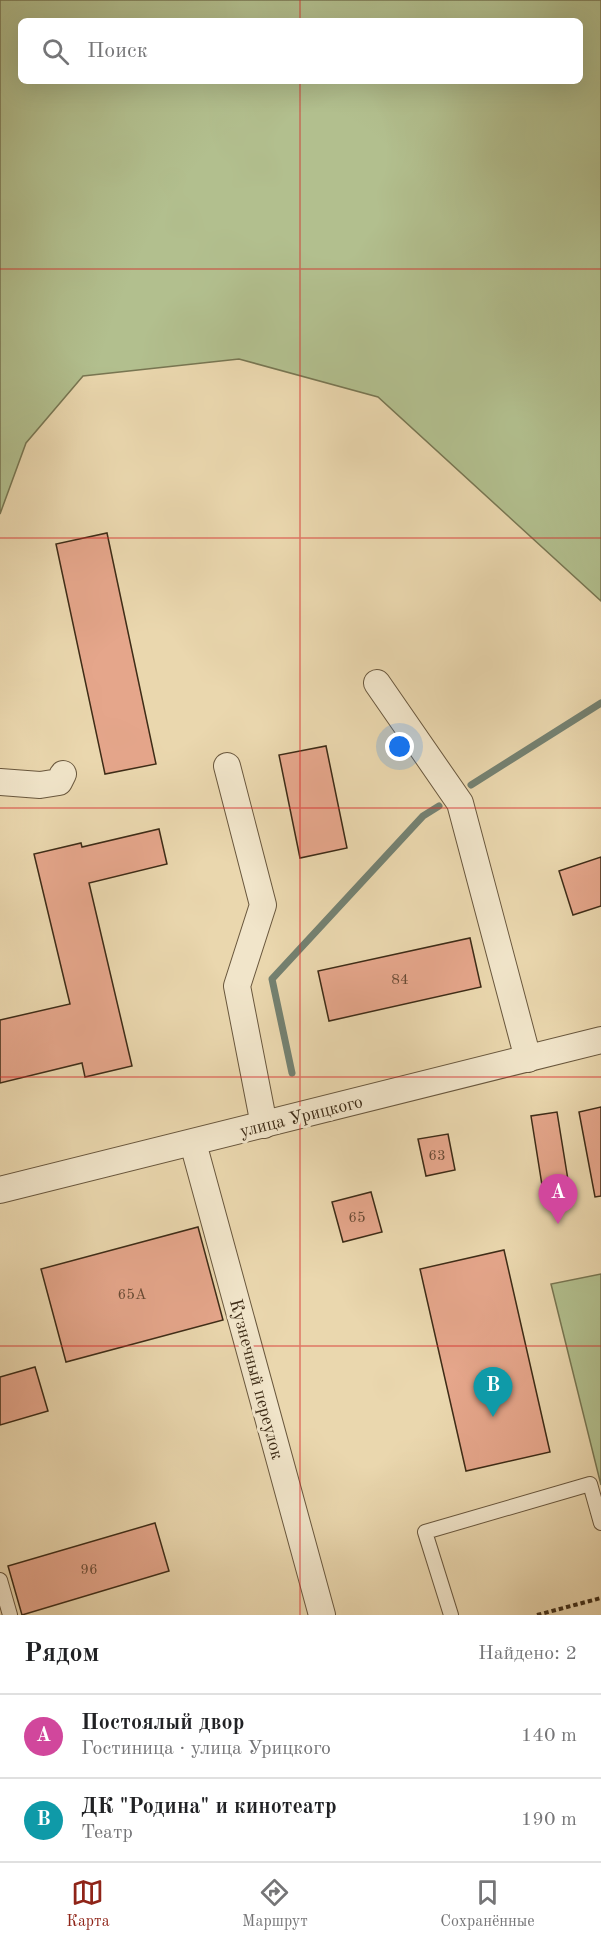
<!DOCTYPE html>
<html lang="ru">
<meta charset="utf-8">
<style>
:root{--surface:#fff;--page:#f6f6f6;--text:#202124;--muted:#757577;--line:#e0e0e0;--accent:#8f2418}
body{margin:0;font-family:"Old Standard TT",serif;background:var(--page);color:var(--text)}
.you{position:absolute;left:400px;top:747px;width:21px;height:21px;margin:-15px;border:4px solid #fff;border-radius:50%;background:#1a73e8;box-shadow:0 0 0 9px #1a73e833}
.badge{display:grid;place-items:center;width:39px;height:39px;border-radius:50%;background:var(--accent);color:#fff;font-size:20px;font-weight:700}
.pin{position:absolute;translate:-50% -50px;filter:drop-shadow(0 2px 3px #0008)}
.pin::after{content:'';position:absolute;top:32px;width:21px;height:18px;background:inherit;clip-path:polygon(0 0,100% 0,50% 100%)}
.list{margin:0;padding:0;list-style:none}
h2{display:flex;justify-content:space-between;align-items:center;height:78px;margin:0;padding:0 24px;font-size:26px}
h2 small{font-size:20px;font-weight:400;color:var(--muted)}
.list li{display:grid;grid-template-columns:39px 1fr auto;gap:18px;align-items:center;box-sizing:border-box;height:84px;padding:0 24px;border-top:2px solid var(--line)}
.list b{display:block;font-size:22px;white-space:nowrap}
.list p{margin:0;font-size:20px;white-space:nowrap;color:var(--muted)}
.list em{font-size:20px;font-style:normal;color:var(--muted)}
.icon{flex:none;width:33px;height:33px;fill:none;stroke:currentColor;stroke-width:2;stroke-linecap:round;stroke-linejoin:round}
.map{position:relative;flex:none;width:601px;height:1615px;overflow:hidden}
.search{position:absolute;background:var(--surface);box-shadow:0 6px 24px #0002;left:18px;right:18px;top:18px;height:66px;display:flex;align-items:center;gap:15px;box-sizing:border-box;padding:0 21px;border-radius:9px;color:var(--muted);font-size:22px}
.sheet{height:246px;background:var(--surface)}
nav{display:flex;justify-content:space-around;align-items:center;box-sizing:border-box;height:84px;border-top:2px solid var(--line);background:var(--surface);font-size:16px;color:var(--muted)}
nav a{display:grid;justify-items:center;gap:3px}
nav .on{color:var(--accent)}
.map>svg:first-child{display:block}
.green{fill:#b2bf8e;stroke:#787652;stroke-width:1.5;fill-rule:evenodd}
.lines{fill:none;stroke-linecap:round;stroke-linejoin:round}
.stream{stroke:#748171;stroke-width:7}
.building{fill:#e5a68b;stroke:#3e2c17;stroke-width:1.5}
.lane-casing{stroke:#69573d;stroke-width:16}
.street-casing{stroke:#69573d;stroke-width:28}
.path{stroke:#3e2c17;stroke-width:4;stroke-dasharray:4.5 3;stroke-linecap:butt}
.lane{stroke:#f1e5ca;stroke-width:14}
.street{stroke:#f1e5ca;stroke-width:26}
.grid{fill:none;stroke:#d62828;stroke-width:1.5;stroke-opacity:0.55}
.labels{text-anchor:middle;stroke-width:6;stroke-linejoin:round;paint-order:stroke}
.number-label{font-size:15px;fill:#684a34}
.street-label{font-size:18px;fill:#3e2c17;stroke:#f1e5ca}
</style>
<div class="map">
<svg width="601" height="1615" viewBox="0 0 601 1615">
<rect width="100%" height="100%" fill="#ead7ae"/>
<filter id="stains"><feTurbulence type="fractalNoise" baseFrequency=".00333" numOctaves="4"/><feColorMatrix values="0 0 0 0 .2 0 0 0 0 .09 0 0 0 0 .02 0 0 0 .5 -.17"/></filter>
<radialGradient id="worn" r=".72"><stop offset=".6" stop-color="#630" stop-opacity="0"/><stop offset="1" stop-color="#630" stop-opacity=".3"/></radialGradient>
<g class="green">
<path d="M0,0H601V601L378,397L239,359L83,376L26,443L0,514ZM21,21H580V81H21Z"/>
<path d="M601,1274V1485L551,1284Z"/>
</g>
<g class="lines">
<g class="stream">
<path d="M471,785L601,703"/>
<path d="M292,1073L272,979L423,816L439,806"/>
</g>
</g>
<g class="building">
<path d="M107,533L156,764L105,774L56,544Z"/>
<path d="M326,746L347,848L300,858L279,755Z"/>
<path d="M159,829L167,864L89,883L132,1066L85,1077L82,1063L0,1083V1020L70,1004L34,854L81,843L82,847Z"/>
<path d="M601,857V906L573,915L559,871Z"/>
<path d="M470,938L481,987L329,1021L318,971Z"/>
<path d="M601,1107V1196L595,1197L579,1112Z"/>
<path d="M557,1112L568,1180L542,1185L531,1116Z"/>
<path d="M448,1134L455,1170L426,1176L418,1139Z"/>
<path d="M371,1192L382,1232L343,1242L332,1202Z"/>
<path d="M198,1227L223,1320L66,1362L41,1269Z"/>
<path d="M504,1250L550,1452L466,1471L420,1269Z"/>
<path d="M35,1367L48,1411L0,1425V1377Z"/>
<path d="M155,1523L169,1571L22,1615L8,1566Z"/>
</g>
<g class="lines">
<g class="lane-casing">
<g id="lane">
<path d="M0,1580L10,1615"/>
<path d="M451,1615L425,1532L590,1484L601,1523"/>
</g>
</g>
<g class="street-casing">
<g id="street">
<path d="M377,683L460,803L528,1059"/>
<path d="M227,766L263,905L237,986L264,1125"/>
<path d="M0,782L40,785L59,782L63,774"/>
<path d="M193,1143L322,1615"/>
<path d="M0,1190L601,1040"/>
</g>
</g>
<path class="path" d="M537,1615L601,1598"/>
<use href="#lane" class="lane"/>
<use href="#street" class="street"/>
</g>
<path class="grid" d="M300,0V21M300,81V1615M0,269H601M0,538H601M0,808H601M0,1077H601M0,1346H601"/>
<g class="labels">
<g class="number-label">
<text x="400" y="984">84</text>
<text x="437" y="1160">63</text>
<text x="357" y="1222">65</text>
<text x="132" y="1299">65А</text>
<text x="89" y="1574">96</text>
</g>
<g class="street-label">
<text transform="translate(301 1116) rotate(-14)" y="6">улица Урицкого</text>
<text transform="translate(257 1379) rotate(75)" y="6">Кузнечный переулок</text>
</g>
</g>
<rect width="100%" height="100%" filter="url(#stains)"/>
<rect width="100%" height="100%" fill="url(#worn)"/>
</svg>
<div class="you"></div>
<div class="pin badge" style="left:558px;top:1224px;background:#d1479c">A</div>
<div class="pin badge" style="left:493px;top:1417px;background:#0f9aa8">B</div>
<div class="search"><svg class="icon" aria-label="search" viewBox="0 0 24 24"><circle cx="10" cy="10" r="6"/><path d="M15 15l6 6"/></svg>Поиск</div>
</div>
<section class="sheet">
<h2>Рядом<small>Найдено: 2</small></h2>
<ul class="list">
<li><span class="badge" style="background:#d1479c">A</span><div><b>Постоялый двор</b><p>Гостиница · улица Урицкого</p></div><em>140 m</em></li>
<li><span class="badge" style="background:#0f9aa8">B</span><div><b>ДК &quot;Родина&quot; и кинотеатр</b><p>Театр</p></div><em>190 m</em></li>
</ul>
</section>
<nav>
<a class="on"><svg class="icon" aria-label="map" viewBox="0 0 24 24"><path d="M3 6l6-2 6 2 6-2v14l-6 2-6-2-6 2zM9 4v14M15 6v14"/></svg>Карта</a>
<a><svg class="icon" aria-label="directions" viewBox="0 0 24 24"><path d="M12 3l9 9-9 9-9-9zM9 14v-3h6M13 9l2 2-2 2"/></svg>Маршрут</a>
<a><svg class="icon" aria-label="saved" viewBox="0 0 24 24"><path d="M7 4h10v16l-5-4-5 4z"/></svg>Сохранённые</a>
</nav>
